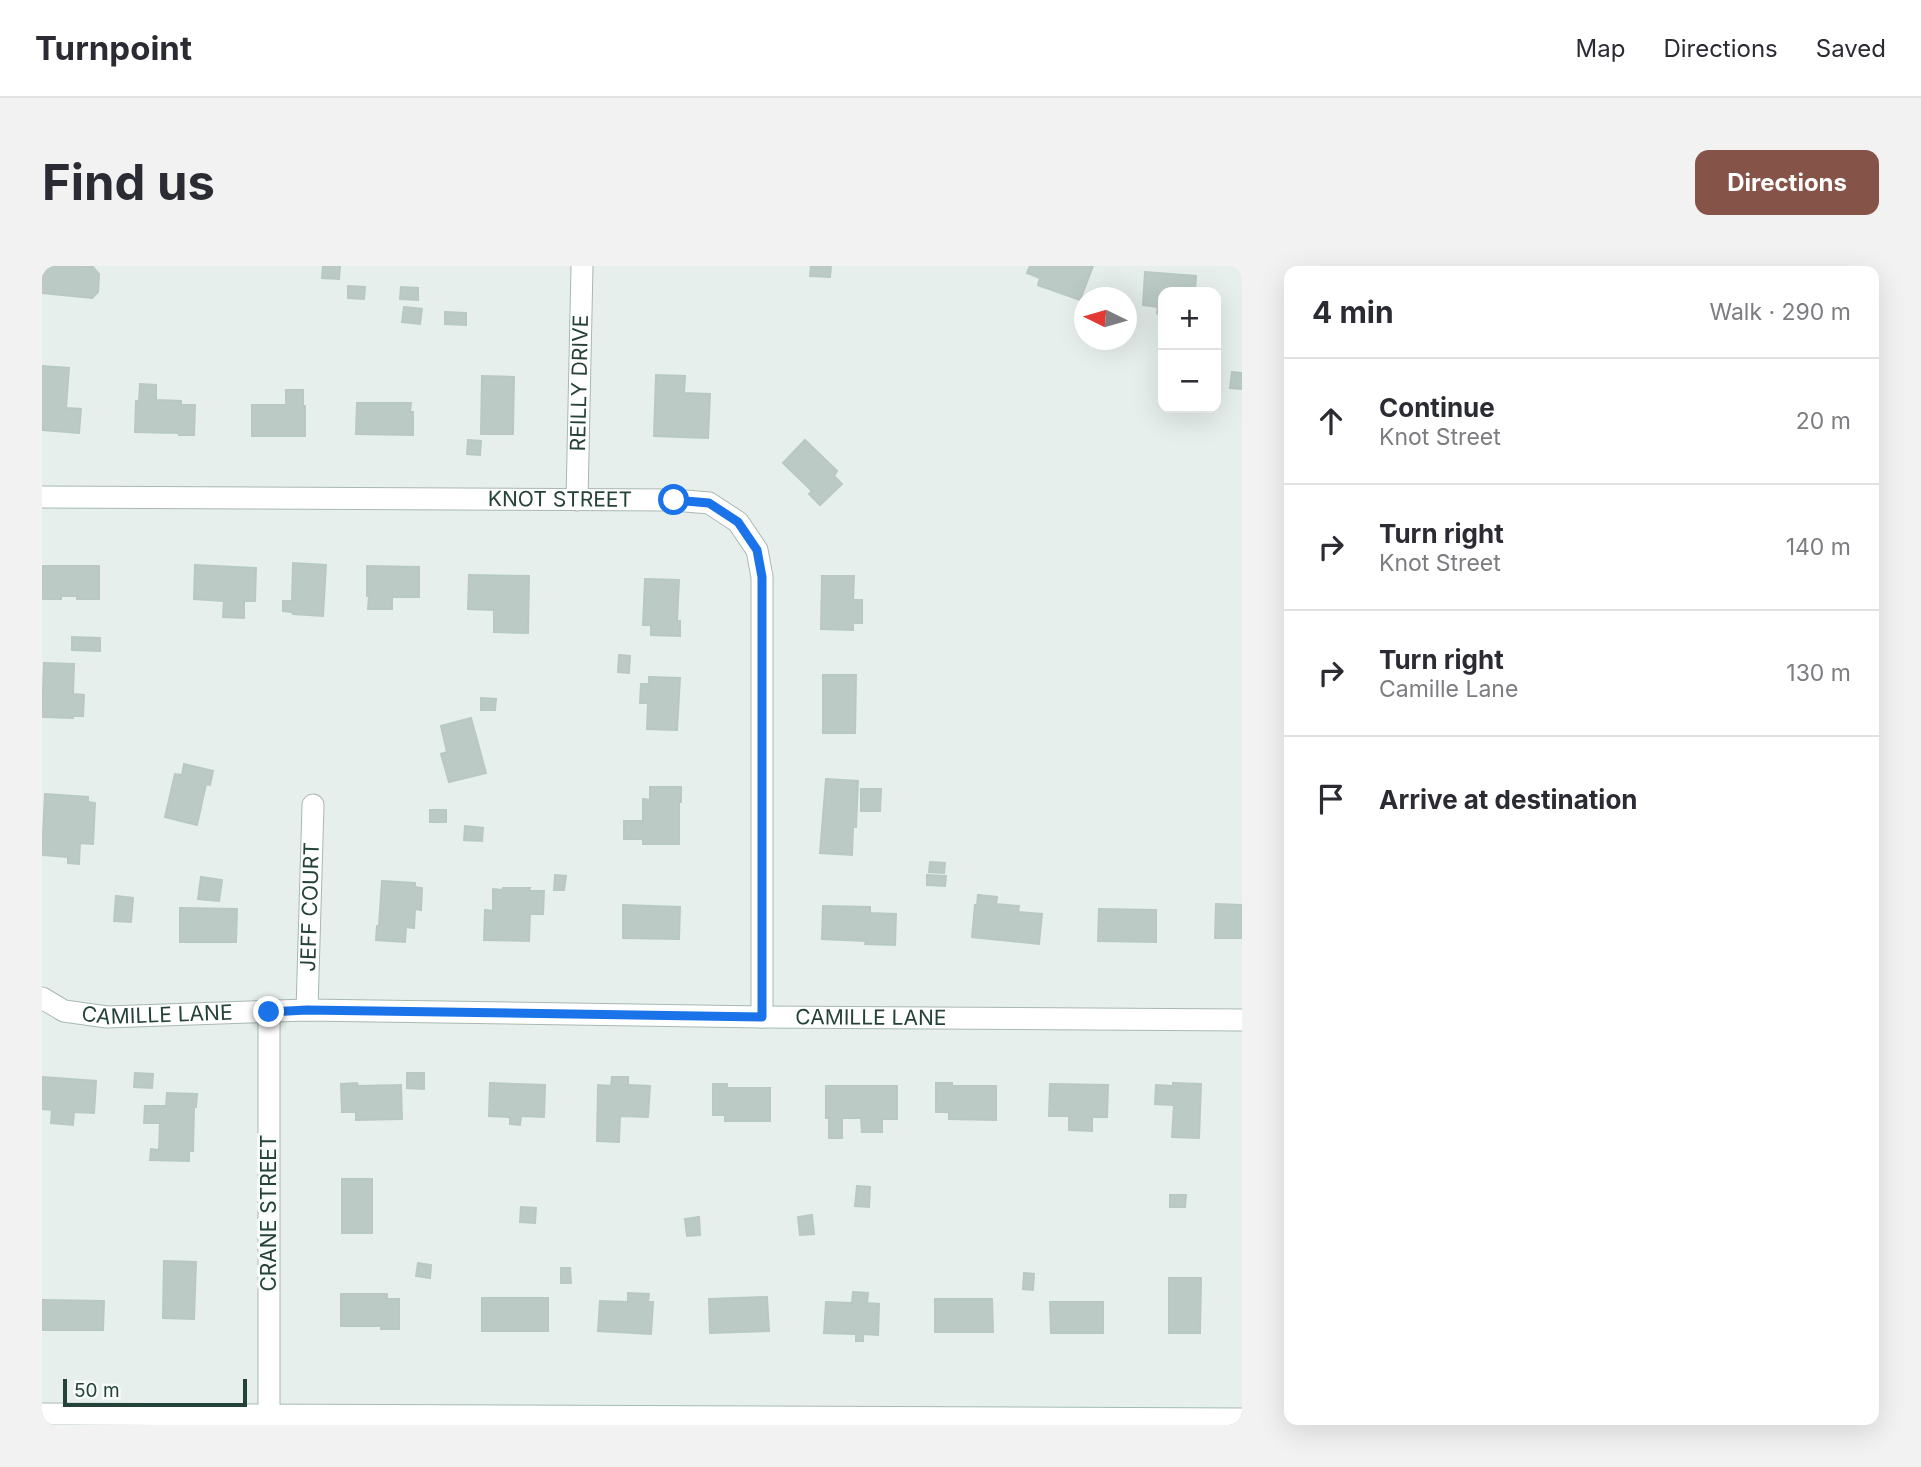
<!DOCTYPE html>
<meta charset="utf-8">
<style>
:root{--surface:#fff;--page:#f2f2f3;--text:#2b2b33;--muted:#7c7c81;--line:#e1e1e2;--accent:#855347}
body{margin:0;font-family:Inter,sans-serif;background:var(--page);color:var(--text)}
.controls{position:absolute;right:21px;top:21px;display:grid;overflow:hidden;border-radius:14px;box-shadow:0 7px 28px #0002}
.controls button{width:63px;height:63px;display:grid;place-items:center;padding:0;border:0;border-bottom:2px solid var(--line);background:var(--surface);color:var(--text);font:35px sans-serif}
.compass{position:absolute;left:1032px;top:21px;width:63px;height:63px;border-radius:50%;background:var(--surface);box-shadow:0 7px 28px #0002;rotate:275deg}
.scale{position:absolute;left:21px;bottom:18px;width:184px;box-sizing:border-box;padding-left:7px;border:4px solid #24423a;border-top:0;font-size:19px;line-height:24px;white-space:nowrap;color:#24423a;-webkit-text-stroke:5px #f7fbf9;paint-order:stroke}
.stop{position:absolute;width:21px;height:21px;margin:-16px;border:5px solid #1a73e8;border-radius:50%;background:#fff}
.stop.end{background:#1a73e8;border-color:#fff;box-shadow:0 2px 7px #0008}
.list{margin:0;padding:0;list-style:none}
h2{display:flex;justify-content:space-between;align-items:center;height:91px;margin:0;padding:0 28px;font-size:30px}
h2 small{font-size:23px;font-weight:400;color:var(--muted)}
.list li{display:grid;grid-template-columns:46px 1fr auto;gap:21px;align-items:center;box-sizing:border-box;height:126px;padding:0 28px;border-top:2px solid var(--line)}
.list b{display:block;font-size:26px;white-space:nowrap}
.list p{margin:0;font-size:23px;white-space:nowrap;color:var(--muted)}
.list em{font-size:23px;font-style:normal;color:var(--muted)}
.icon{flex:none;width:38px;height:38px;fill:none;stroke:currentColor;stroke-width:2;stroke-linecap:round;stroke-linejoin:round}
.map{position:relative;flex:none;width:1200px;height:1159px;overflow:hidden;border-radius:14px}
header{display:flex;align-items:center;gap:42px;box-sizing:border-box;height:98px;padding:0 35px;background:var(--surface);border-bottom:2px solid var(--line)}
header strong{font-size:33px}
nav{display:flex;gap:38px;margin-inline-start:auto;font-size:24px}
.intro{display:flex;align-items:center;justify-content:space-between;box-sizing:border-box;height:168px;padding:0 42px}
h1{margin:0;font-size:49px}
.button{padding:18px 32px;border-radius:14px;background:var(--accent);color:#fff;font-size:24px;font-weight:700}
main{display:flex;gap:42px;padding:0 42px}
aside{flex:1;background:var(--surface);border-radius:14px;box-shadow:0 7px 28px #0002}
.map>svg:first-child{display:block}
.building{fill:#bbcac4;stroke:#b8c9c2;stroke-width:2}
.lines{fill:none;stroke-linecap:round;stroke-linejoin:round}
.street-casing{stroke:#a8b8b2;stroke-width:23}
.secondary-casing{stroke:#a4bbb3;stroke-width:23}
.street{stroke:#fff;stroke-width:21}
.secondary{stroke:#fff;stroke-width:21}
.route{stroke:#1a73e8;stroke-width:9}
.labels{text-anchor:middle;stroke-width:6;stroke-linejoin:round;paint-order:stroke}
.street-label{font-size:21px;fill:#24423a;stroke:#f7fbf9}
</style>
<header>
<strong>Turnpoint</strong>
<nav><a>Map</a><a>Directions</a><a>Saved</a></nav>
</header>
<div class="intro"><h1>Find us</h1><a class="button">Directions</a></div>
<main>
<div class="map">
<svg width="1200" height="1159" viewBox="0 0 1200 1159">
<rect width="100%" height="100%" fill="#e6efeb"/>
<g class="building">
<path d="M0,0L51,1L57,8L56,26L50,32L0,27Z"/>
<path d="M281,0H298L297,13L280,12Z"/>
<path d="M769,0H789L788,11L768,10Z"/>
<path d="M988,0H1051L1038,34L996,19L998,12L985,7Z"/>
<path d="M1103,6L1154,10L1153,26H1121V54L1117,53L1118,49L1115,47L1116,41L1101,39Z"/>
<path d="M306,20L323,21L322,33L306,32Z"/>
<path d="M359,21L376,22V34L358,33Z"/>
<path d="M362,41L380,43L378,58L360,56Z"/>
<path d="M403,46L424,47V59L403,58Z"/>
<path d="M0,100L27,102L24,142L39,143L37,167L0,164Z"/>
<path d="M1190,106L1200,107V123L1188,122Z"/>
<path d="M614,109L643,110L642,127L668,128L666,172L612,170Z"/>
<path d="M440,110L472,111L471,168H439Z"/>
<path d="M98,118L114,119V134L139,135V139H153L152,169H137V167L93,166L94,135H97Z"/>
<path d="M244,124H261V140H263V170H210V139H244Z"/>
<path d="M315,137H369L368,146H371V169L314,168Z"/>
<path d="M426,174L439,175L438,189L425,188Z"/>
<path d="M763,174L795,205L792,210L800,218L778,239L767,228L770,225L741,197Z"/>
<path d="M251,297L284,299L281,350L251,348L250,346L241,345V335H250Z"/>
<path d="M153,299L214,302L213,335H202V352L181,351L182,335L152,333Z"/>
<path d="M1,300H57V333H35V330H19V333H0Z"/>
<path d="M325,300L377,301V331H350V343H326L327,330H325Z"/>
<path d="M427,309L487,310L486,367L452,366V344L426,343Z"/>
<path d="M780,310H812L811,334H820V357H811V364L779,363Z"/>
<path d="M603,313L637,314L635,355H638V370L609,369V359H601Z"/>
<path d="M30,371L58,372V385L30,384Z"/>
<path d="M577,389L588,390L587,407L576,406Z"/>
<path d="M2,397L32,398L31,428L42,429L41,450H31V452L0,451Z"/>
<path d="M781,409H814L813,467H781Z"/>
<path d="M607,411L638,412L635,464L605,463L606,437H598L599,418H607Z"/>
<path d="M439,432L454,433L453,444H439Z"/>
<path d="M429,452L444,507L407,516L399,488L405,486L399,460Z"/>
<path d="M142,498L171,505L168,519L164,518L155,559L123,551L133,508L140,509Z"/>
<path d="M784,513L816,515L814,561H811L810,589L778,587Z"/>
<path d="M608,521H639V536H637V578H601V573H582V555H601V533L608,534Z"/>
<path d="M819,523H839L838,545H819Z"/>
<path d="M3,528L46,531V536L53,537L51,578L38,577L37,598L26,597V591L0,589Z"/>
<rect x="388" y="544" width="16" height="12"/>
<path d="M423,560L441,562L440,575L422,574Z"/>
<path d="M888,596L903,597L902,607L887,606Z"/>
<path d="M513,609L524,610L522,624H512Z"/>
<path d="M885,609L904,610L903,620L885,619Z"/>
<path d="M159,611L180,614L177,635L156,633Z"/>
<path d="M340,615L373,617V621L380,622L379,644L373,643L372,662L364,661L363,676L334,674L335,660H337Z"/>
<path d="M461,622H488L487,625H502L501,648H488L487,675L442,674L443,644L451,645V623L460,624Z"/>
<path d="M936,629L955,631L954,638L977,640L976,646L1000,648L997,678L930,671L933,639H935Z"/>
<path d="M74,630L91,632L89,656L72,655Z"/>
<path d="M1174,638L1200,639V672H1173Z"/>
<path d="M581,639L638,641L637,673L581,672Z"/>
<path d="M781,640L828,641V647L854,648L853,679L823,678L824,675L780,673Z"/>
<path d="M138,642L195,643L194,676H138Z"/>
<path d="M1057,643L1114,644V676L1056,675Z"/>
<path d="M93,807L111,808L110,822L92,821Z"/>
<path d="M365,807H382V823L365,822Z"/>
<path d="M0,811L54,815L52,847L32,846L31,859L9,857L10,844L0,843Z"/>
<path d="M570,811H586V819L608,820L606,851L578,850L577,876L555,875L556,819L569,820Z"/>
<path d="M315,817L316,820L359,819L360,853L314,854V846H300L299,818Z"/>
<path d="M448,817L503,819L502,851L479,850L478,859L468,858V851L447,850Z"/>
<path d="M894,817H910V820H954V854L907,853V846H894Z"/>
<path d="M1131,817L1159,818L1157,872L1130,871L1132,839L1113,838L1114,819L1131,820Z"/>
<path d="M671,818H685V822H728V855H683V849H671Z"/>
<path d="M1008,818L1066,819L1065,851H1050V865L1027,864V850H1007Z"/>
<path d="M784,820H855V853H840V866H820L819,852H800V872H787V852H784Z"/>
<path d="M125,827L155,828L154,841H152L151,885H147V895L108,894L109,883L117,884L118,857H102L103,840H124Z"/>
<rect x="300" y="913" width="30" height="54"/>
<path d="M815,920L828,921L827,941L813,940Z"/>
<path d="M1128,929H1144L1143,941H1128Z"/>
<path d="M479,941L494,942L493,957L478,956Z"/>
<path d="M770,949L772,968L758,969L756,951Z"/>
<path d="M657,951L658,969L645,970L643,953Z"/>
<path d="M122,995L154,996L152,1053L121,1052Z"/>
<path d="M376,997L389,999L388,1012L374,1010Z"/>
<path d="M519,1002H528L529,1017H519Z"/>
<path d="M982,1007L992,1008L991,1024L981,1023Z"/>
<path d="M1127,1012H1159L1158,1067H1127Z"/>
<path d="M811,1026L826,1027L825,1037L837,1038L836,1069L821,1068V1075H814V1068L782,1067L784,1036L810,1037Z"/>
<path d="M586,1027L607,1028L606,1036H611L609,1068L556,1065L558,1035L586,1036Z"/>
<path d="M299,1028H345V1033H357V1063H339V1060H299Z"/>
<path d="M725,1031L727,1065L668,1067L667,1033Z"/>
<rect x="440" y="1032" width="66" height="33"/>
<path d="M893,1033H950L951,1066H893Z"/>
<path d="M0,1034L62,1035L61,1064H0Z"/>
<path d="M1008,1036H1061V1067H1009Z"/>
</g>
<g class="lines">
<g class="street-casing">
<g id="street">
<path id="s1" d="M0,231L632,234L667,237L696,256L715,284L720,311V751"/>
<path id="s2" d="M535,234L540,0"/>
<path id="s3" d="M0,732L22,745L65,751L265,744L720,751L1200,754"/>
<path id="s4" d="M265,744L271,539"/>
<path d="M227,1149V746"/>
</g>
</g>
<g class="secondary-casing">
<path id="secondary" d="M0,1148L1200,1153"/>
</g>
<use href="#street" class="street"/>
<use href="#secondary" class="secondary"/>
</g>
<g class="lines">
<path class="route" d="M227,746L265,744L720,751V311L715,284L696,256L667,237L632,234"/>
</g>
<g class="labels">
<g class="street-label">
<text dy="7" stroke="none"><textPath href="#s2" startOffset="117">REILLY DRIVE</textPath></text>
<text dy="7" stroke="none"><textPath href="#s1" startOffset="518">KNOT STREET</textPath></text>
<text dy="7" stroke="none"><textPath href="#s4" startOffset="103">JEFF COURT</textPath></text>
<text dy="7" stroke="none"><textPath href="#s3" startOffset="119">CAMILLE LANE</textPath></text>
<text dy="7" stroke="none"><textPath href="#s3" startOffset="833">CAMILLE LANE</textPath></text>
<text transform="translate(227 947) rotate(-90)" y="7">CRANE STREET</text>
</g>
</g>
</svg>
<div class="controls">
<button>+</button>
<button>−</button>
</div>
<svg class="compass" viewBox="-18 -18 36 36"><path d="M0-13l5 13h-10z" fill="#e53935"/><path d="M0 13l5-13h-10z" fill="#7c7c81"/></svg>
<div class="scale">50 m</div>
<div class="stop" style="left:632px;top:234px"></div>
<div class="stop end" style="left:227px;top:746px"></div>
</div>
<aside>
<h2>4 min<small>Walk · 290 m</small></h2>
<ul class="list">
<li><svg class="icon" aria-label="ahead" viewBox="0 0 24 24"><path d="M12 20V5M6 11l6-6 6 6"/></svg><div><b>Continue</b><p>Knot Street</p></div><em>20 m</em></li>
<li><svg class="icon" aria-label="right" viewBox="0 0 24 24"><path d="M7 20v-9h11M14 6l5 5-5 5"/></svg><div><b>Turn right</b><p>Knot Street</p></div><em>140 m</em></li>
<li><svg class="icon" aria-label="right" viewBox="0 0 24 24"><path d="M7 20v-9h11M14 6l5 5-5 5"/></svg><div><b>Turn right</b><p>Camille Lane</p></div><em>130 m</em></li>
<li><svg class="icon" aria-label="arrive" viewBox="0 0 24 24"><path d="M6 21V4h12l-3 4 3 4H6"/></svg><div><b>Arrive at destination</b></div></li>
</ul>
</aside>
</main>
